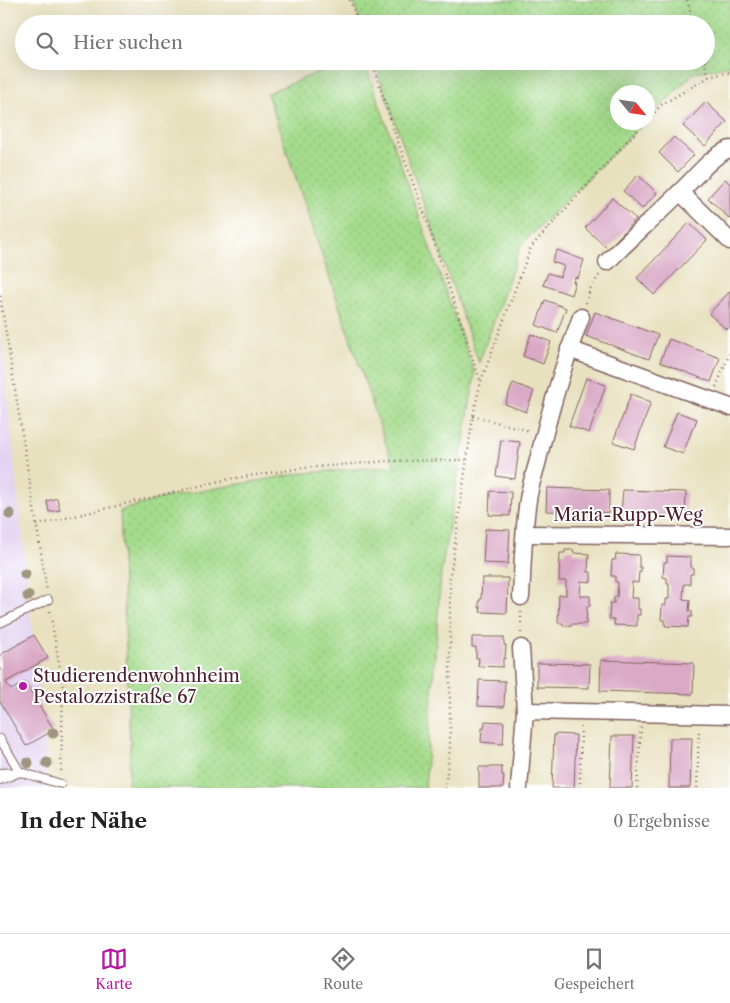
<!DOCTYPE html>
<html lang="de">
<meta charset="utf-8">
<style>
:root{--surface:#fff;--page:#f6f6f6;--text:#222;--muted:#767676;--line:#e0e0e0;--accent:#b5179e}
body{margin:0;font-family:"Libre Caslon Text",serif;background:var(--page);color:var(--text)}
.compass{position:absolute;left:610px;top:85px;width:45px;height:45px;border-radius:50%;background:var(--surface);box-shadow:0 5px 20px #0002;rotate:119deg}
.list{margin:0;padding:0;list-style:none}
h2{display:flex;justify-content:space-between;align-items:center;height:65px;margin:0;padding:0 20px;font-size:21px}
h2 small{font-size:16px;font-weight:400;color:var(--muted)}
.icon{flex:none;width:28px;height:28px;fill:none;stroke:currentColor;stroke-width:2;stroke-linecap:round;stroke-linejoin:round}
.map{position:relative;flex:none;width:730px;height:788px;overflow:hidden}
.search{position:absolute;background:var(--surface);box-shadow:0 5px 20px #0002;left:15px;right:15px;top:15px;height:55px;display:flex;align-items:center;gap:12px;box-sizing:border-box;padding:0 18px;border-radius:28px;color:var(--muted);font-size:19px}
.sheet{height:145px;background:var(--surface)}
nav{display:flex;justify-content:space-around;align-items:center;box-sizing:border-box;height:70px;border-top:1px solid var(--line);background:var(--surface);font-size:14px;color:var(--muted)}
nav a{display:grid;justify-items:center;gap:2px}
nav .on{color:var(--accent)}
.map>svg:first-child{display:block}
.built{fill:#e3d3f2}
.grass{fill:url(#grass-dots);stroke:#777d5c}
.building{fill:#d9a9c6}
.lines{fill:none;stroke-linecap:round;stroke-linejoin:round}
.lane-casing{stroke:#81635f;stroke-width:10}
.street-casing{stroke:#81635f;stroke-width:19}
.path{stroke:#81635f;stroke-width:2.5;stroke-dasharray:1 4;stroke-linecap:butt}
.lane{stroke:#fff;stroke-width:8}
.street{stroke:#fff;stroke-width:16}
.tree{fill:#a0957e}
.poi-dot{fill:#b5179e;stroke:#fff;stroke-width:2}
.labels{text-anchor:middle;stroke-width:4;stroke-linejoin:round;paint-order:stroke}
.street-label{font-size:18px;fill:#4a1f2b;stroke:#fff}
.poi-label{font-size:18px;fill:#4a1f2b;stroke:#fff;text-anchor:start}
</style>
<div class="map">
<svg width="730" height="788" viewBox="0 0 730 788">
<defs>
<pattern id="grass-dots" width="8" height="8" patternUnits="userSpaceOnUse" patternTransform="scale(1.25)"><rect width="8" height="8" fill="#a4db8c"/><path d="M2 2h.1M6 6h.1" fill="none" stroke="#8fbc79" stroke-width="1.8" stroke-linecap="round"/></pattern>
</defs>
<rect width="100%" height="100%" fill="#fff"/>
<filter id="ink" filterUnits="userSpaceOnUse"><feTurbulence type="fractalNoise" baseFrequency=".02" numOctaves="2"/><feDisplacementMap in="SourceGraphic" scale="10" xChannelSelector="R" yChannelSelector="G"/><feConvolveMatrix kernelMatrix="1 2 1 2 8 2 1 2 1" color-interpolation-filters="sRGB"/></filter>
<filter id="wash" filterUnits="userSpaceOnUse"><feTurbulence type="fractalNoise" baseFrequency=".0096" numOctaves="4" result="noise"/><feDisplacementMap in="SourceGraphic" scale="20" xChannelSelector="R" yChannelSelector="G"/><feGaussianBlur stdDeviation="1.12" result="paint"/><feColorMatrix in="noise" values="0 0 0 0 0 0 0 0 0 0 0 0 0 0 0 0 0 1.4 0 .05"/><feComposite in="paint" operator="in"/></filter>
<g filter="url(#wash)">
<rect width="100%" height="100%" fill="#e8e1bf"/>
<path class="built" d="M0,328L29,602L47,768V788H0Z"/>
<g class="grass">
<path d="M353,0H730V65L694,73L648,119V92H618V122L644,123L521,245L479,363L374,61H706V24H361Z"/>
<path d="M346,61H364L475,374L441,573L425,788H128L130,747L120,511L166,497L302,473L395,466L389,453L267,93Z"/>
</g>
<g id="blocks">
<g class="building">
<path d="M706,102L727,122L705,146L683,126Z"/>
<path d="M674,137L694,155L678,172L659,153Z"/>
<path d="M638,175L657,193L642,209L623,191Z"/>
<path d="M725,179L730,184V219L708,198Z"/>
<path d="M612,198L636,219L608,249L585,228Z"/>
<path d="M689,223L707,240L654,295L637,278Z"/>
<path d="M557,250L584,260L578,278L575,277L573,282H575L571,295L543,285L548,273L560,277L562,272L564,266L552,262Z"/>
<path d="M730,291V326L727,330L709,314Z"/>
<path d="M545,300L566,308L557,333L536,325Z"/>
<path d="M595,312L658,335L649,359L586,336Z"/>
<path d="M531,334L551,342L543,364L523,356Z"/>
<path d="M669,339L720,358L711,382L660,362Z"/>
<path d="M586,378L606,385L589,433L569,426Z"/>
<path d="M513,383L534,391L526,412L505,404Z"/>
<path d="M631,394L651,402L634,449L613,442Z"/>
<path d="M677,412L697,419L694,427H693L683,454L663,447Z"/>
<path d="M501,440L520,442L515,479L496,476Z"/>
<path d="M547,488L609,490V513L546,511Z"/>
<path d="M623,490L686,492L685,516L621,513Z"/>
<path d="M490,491L511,492L510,516L489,515Z"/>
<path d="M57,498L60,510L49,512L47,501Z"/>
<path d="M485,529L510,530L508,564L483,563Z"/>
<path d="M565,550H574L573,553L589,554L588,572H591V582L581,581L580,596H590V606H587L586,624H571V626H563V623H558L559,595H566V581H559L560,553H565Z"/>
<path d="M616,554L639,555V567H641V572H639L638,583L632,582L631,598H638V609H640V615H637V626L614,625V619H609L610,603H614V597H617L618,582H615V576H611L612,560H615Z"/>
<path d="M667,556L691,557V568H693V574H690V584H684L683,599L690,600L689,611H692V617H689L688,627L665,626V620H661L662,605H666V599H669V584H667V578L663,577L664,562H667Z"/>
<path d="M482,578H508L507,613L480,612L481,608H479V600H481Z"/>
<path d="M34,635L48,658L6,682L11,690L25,682L54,730L26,746L0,701V655Z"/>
<path d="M472,637H504V645H506L505,659L503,658V667L478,666L479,658H476V647H472Z"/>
<path d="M601,660L694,663L693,694L600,691Z"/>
<path d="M537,663L590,664L589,688L537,687Z"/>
<path d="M479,680L505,681L504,707L478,706Z"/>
<path d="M485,721L504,722L503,744L481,742L482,728L484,729Z"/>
<path d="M554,734L576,735L574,788H552Z"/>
<path d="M612,736H634L632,788H610Z"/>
<path d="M670,738H692L690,788H669Z"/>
<path d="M479,767H502V775H504L503,788H479Z"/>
</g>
</g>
</g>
<g filter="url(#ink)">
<use href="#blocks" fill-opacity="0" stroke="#81635f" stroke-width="1"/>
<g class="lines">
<g class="lane-casing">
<g id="lane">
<path d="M0,623L48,600"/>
<path d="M0,739L20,772L0,780"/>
<path d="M0,773L20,772L61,784"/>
</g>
</g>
<g class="street-casing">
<g id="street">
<path d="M680,192L730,241"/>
<path d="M607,262C631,238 656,216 680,192C694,179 712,155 730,149"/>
<path d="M569,349L730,407"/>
<path d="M525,534L730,536"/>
<path d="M521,597C523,564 523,526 529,494C531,484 534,474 537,464C549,414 563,365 581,317"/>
<path d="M525,711L730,715"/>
<path d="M519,788L525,711L521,648"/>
</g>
</g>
<g class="path">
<path d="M350,0L358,24"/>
<path d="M687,0L694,24"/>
<path d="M372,61L394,131L426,218L480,380"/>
<path d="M704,61L709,77"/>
<path d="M648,120L661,105L709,77L730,72"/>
<path d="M0,296L47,590"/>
<path d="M586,303L590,289L600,274"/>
<path d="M716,387L730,353"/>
<path d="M473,416L530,431"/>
<path d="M37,525L229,479L303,468L388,461L466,460"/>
<path d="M50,611L63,687L61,774"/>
<path d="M521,633V611"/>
<path d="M445,788L450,747V578L473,416L481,381L531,247L645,122"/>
<path d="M580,788L581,726"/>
<path d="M637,788L641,727"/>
<path d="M697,788L699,729"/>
</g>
<use href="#lane" class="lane"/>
<use href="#street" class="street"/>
</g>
<g class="tree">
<circle cx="10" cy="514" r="5.5"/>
<circle cx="25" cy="574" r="5.5"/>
<circle cx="28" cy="596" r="5.5"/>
<circle cx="53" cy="733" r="5.5"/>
<circle cx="28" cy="763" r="5.5"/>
<circle cx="47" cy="763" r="5.5"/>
</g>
</g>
<circle class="poi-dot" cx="23" cy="686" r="5"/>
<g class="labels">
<g class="street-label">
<text x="628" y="521">Maria-Rupp-Weg</text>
</g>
<g class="poi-label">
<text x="33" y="682">Studierendenwohnheim<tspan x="33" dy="21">Pestalozzistraße 67</tspan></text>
</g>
</g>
</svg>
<svg class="compass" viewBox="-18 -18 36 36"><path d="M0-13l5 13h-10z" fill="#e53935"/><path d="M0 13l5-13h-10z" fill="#767676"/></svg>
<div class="search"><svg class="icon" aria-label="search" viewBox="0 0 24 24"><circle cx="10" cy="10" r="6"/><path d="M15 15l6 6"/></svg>Hier suchen</div>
</div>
<section class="sheet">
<h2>In der Nähe<small>0 Ergebnisse</small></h2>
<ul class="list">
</ul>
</section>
<nav>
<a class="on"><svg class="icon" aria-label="map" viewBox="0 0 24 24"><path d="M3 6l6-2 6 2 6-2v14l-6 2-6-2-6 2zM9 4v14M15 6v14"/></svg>Karte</a>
<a><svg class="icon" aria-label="directions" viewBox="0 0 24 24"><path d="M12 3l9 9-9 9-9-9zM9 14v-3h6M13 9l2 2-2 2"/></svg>Route</a>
<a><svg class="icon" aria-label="saved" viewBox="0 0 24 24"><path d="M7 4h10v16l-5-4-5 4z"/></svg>Gespeichert</a>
</nav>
